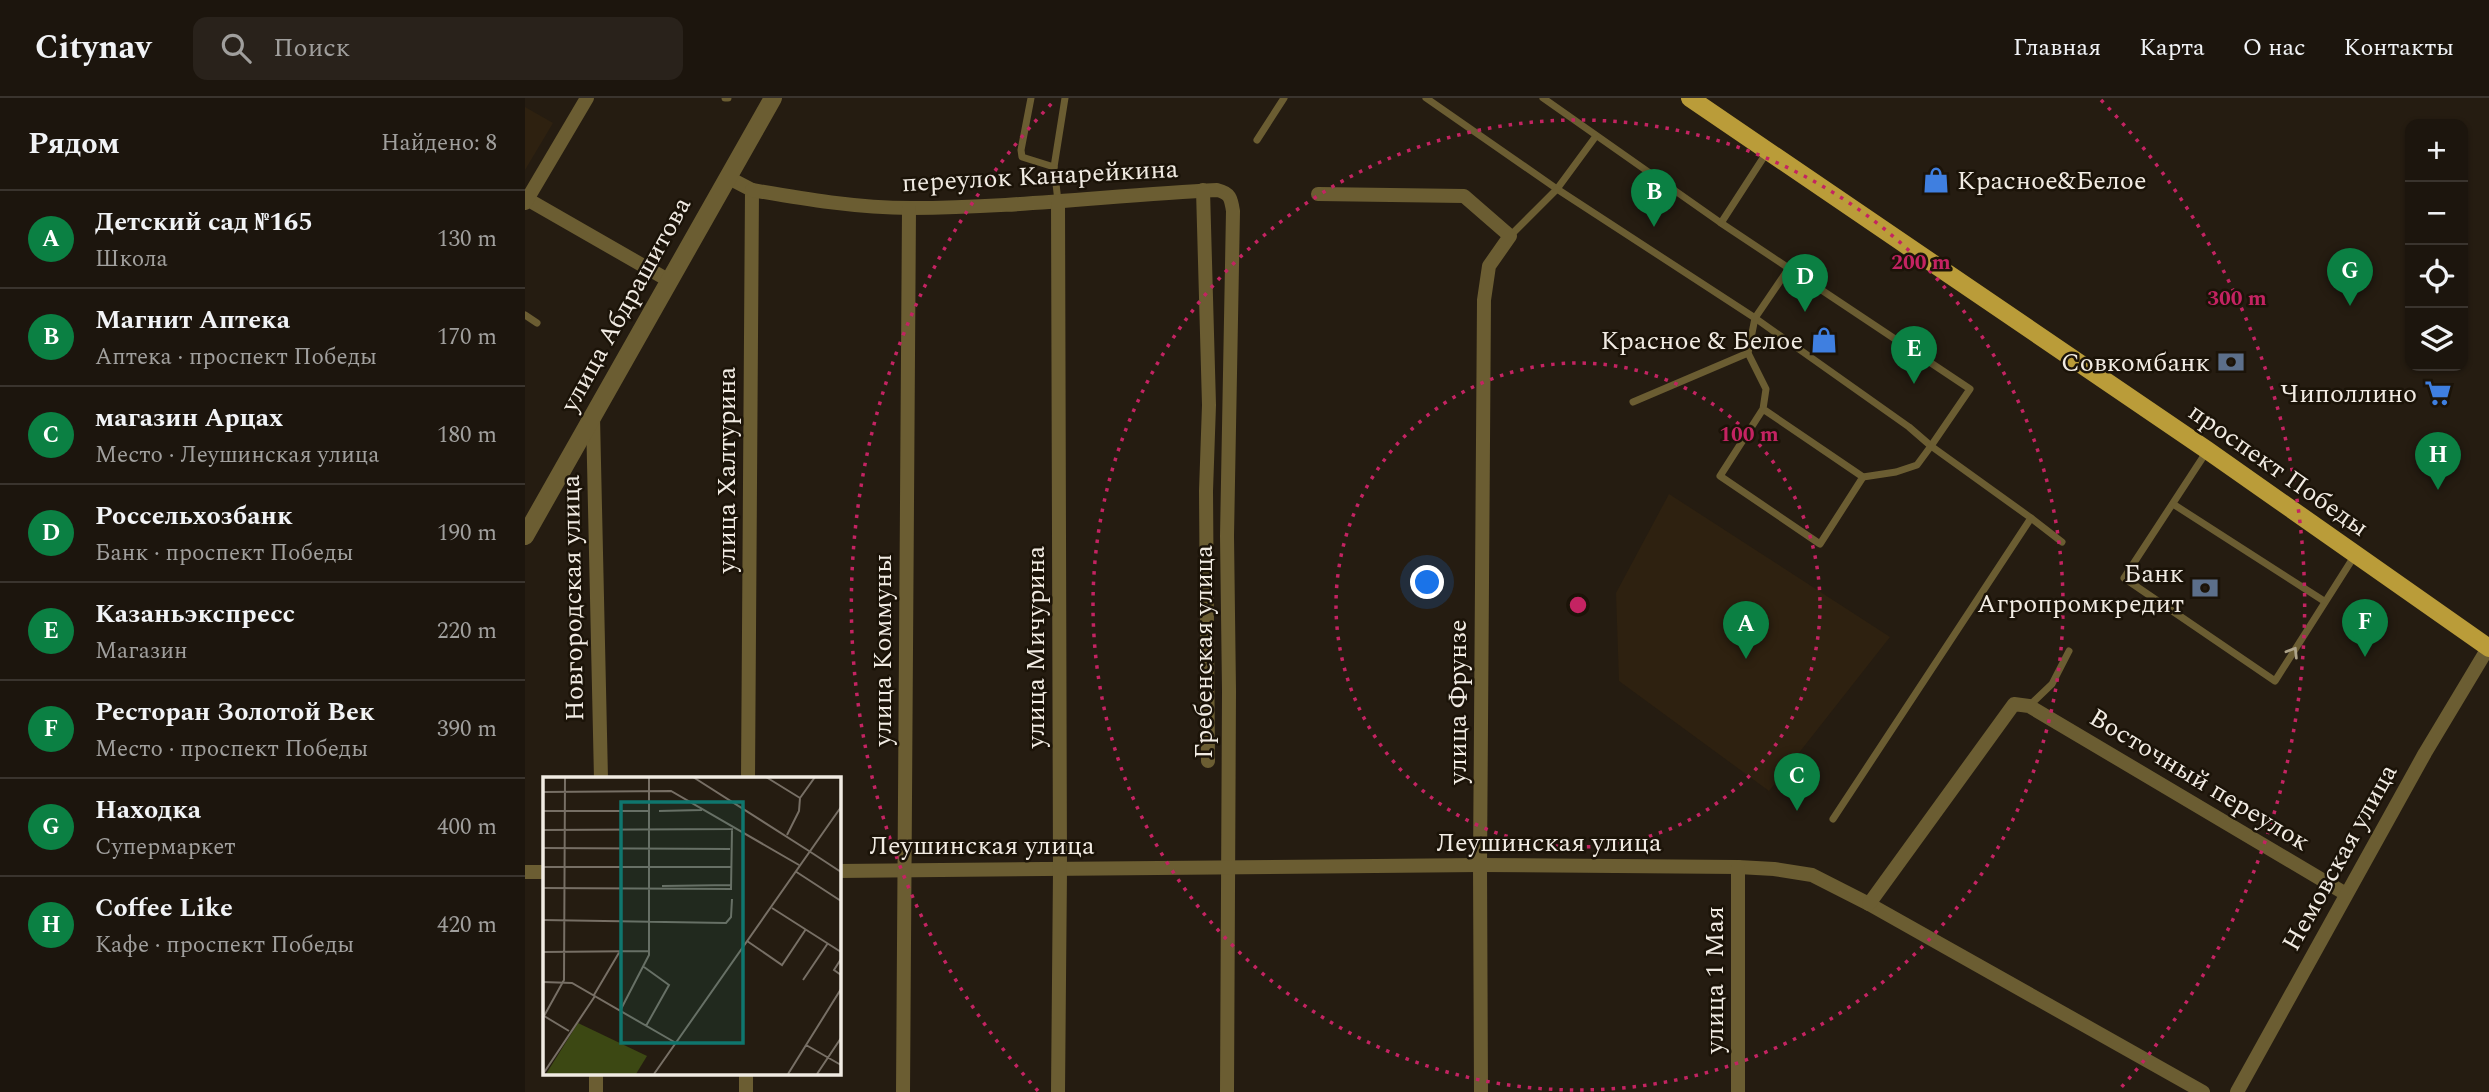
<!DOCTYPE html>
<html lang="ru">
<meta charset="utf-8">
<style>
:root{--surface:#1c150d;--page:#29221b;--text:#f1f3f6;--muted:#a09f9d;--line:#3a342e;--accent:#0b8043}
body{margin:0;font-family:Spectral,serif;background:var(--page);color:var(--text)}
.controls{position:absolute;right:21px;top:21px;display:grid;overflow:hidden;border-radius:14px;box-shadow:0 2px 5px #0004}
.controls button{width:63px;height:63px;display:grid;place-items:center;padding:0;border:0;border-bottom:2px solid var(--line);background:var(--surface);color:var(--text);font:35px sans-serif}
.you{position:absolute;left:903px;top:485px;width:24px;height:24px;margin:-18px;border:5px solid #fff;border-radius:50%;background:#1a73e8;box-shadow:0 0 0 10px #1a73e833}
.badge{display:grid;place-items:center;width:46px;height:46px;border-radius:50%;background:var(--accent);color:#fff;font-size:23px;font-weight:700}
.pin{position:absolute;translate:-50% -58px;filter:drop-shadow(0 2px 4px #0008)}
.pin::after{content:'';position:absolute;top:37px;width:24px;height:21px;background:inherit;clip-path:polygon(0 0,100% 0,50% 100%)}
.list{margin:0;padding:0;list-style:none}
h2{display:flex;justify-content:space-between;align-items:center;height:91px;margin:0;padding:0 28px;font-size:30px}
h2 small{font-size:23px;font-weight:400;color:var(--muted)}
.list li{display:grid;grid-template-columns:46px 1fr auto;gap:21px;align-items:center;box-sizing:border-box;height:98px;padding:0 28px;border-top:2px solid var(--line)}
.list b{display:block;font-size:26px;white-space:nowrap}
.list p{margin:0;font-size:23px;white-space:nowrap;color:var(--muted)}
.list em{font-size:23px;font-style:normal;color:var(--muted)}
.icon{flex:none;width:38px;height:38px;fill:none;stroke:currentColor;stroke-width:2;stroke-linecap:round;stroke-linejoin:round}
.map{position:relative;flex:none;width:1964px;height:994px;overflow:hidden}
header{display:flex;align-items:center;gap:42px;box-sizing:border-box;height:98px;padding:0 35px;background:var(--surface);border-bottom:2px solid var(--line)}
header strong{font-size:33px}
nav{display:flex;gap:38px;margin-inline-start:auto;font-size:24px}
.search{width:490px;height:63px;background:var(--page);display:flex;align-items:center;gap:18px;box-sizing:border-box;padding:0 24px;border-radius:14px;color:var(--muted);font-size:26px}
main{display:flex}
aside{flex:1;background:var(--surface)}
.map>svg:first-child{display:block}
.built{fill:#2e2110}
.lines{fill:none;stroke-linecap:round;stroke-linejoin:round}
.service{stroke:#6b5d32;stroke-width:7}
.minor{stroke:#6b5d32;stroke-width:14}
.tertiary{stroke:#6b5d32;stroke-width:18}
.primary{stroke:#ba9c39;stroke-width:18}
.oneway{stroke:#aea48a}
.ring{fill:none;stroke:#c42362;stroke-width:3.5;stroke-dasharray:3.5 7}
.labels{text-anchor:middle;stroke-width:5;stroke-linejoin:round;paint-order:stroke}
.street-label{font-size:26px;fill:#f1ebe3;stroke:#1b1308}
.poi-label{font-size:26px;fill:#f1ebe3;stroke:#1b1308;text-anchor:end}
.inset-road{fill:none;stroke:#776f65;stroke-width:2}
.view{fill:#0f766e;fill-opacity:0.15;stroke:#0f766e;stroke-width:3.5}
.inset-edge{fill:none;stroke:#f1ebe3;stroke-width:3.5}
.centre{fill:#c42362;stroke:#1b1308;stroke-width:3.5}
.ring-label{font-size:21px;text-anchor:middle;font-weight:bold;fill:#c42362;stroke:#1b1308;stroke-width:5;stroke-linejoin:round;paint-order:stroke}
</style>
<header>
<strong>Citynav</strong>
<div class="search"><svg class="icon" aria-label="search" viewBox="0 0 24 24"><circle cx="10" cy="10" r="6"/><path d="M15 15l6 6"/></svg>Поиск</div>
<nav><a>Главная</a><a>Карта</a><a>О нас</a><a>Контакты</a></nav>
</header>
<main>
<aside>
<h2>Рядом<small>Найдено: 8</small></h2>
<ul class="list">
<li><span class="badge">A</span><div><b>Детский сад №165</b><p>Школа</p></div><em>130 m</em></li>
<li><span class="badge">B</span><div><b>Магнит Аптека</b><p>Аптека · проспект Победы</p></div><em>170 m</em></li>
<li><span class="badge">C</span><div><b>магазин Арцах</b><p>Место · Леушинская улица</p></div><em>180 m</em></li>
<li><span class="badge">D</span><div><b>Россельхозбанк</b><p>Банк · проспект Победы</p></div><em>190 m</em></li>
<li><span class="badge">E</span><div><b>Казаньэкспресс</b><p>Магазин</p></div><em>220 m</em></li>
<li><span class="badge">F</span><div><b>Ресторан Золотой Век</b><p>Место · проспект Победы</p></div><em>390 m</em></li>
<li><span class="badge">G</span><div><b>Находка</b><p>Супермаркет</p></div><em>400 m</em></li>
<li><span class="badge">H</span><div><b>Coffee Like</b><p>Кафе · проспект Победы</p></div><em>420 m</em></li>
</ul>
</aside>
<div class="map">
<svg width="1964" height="994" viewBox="0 0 1964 994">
<rect width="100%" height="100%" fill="#251c11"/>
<g class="built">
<path d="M0,9L28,25L0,72Z"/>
<path d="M1144,396L1365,539L1244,693L1094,583L1091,495Z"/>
</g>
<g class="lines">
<g class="service">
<path d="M200,0H203"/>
<path d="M506,0L496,52L497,59L529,69"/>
<path d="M901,0L1032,91L1230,220L1384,329L1406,348L1392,367L1371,374L1338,379"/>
<path d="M1018,0L1196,125L1242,54"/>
<path d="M732,42L759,0"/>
<path d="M533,103L529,69L540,0"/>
<path d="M1196,125L1445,291L1406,348L1506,420L1308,721"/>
<path d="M985,138L1032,91L1071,38"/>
<path d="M0,217L12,225"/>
<path d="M1108,304L1223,255"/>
<path d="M1238,311L1338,379L1295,446L1195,378L1238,311L1241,291L1223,255L1230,220L1264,170"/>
<path d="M1682,353L1599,480L1750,583L1830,457"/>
<path d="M1648,406L1799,503"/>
<path d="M1506,420L1537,444"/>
<path d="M1504,608L1527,586L1544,553"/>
</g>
<g class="minor">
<path d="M202,79L227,92L223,681"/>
<path d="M227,92C279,101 333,110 386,110C488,110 590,97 692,92C705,95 706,100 708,113L702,438L704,593L702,994"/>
<path d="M678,92L684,307L681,393L683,663"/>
<path d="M793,96L939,98L985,138L964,168L959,202L955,767L956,994"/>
<path d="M2,101L143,182"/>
<path d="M0,105L62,0"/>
<path d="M68,319L76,681"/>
<path d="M313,773L955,767L1213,769L1249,771L1287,777L1344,806L1678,994"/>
<path d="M0,774H19"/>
<path d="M1344,806L1489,606L1504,608L1821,796"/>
<path d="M71,994V975"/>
<path d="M221,994V975"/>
<path d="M378,994L384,111"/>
<path d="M533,994L535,772L533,103"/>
<path d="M1213,994V769"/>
<path d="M1712,994L1900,655L1963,550"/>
</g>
<path class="tertiary" d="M0,438L248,0"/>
<path class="primary" d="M1165,0L1682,352L1964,550"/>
</g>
<defs><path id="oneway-chevron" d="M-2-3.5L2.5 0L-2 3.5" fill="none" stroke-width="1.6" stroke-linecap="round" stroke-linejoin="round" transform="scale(1.75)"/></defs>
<use class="oneway" href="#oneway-chevron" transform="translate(1768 554) rotate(-58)"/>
<g class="ring">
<circle cx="1053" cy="507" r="242"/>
<circle cx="1053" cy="507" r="485"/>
<path d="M513 993A727 727 0 0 1 530 2M1576 2A727 727 0 0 1 1593 993"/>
</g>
<defs>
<g id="shop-bare" transform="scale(2.1)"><path d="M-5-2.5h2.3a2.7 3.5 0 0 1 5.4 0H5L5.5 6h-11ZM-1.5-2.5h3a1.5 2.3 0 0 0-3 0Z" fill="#3f7fe0" stroke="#1b1308" stroke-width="2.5" paint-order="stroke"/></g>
<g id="bank-bare" transform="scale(2.1)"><path d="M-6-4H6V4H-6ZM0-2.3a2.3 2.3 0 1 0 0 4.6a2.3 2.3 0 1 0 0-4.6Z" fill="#5c6f8a" stroke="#1b1308" stroke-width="2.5" paint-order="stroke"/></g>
<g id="supermarket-bare" transform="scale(2.1)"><path d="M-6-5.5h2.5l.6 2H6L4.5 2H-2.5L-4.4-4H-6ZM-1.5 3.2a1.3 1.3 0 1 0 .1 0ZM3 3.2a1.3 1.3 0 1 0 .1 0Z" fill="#3f7fe0" stroke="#1b1308" stroke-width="2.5" paint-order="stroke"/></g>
</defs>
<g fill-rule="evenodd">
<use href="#shop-bare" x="1411" y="82"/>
<use href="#shop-bare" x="1299" y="242"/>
<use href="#bank-bare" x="1706" y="264"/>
<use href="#supermarket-bare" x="1913" y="295"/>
<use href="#bank-bare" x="1680" y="490"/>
</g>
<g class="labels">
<g class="street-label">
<text transform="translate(515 77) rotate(-3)" y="9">переулок Канарейкина</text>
<text transform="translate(100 206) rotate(-61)" y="9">улица Абдрашитова</text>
<text transform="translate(1754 371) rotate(35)" y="9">проспект Победы</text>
<text transform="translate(201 372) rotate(-90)" y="9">улица Халтурина</text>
<text transform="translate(47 500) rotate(-91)" y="9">Новгородская улица</text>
<text transform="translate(510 549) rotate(-90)" y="9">улица Мичурина</text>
<text transform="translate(357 552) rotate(-90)" y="9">улица Коммуны</text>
<text transform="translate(678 554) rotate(-90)" y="9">Гребенская улица</text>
<text transform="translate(932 604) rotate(-90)" y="9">улица Фрунзе</text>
<text transform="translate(1675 681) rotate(31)" y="9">Восточный переулок</text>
<text x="1024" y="753">Леушинская улица</text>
<text x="457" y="756">Леушинская улица</text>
<text transform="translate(1814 759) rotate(-61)" y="9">Немовская улица</text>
<text transform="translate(1189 882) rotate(-90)" y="9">улица 1 Мая</text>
</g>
<g class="poi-label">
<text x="1432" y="91" text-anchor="start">Красное&amp;Белое</text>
<text x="1278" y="251">Красное &amp; Белое</text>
<text x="1685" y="273">Совкомбанк</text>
<text x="1892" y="304">Чиполлино</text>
<text x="1659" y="484">Банк<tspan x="1659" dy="30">Агропромкредит</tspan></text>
</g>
</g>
<g transform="translate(18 679)">
<rect width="298" height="298" fill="#251c11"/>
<path d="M35,246L104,279L93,297H3Z" fill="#3c4813"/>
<path class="inset-road" d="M150,0L266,74M223,0L257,21M0,15L128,14L256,88M0,34H105M116,34L159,33M0,53L190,52M244,58L256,34L257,21L272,0M0,71L187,72M266,74L298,95M0,90H188M252,94L298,124M119,109L189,108M0,111L188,112L189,53M229,131L298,175M0,143L183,146L188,140L189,122M204,164L239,188L263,152M0,175L106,174M298,182L291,193L298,198M101,190L126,208L103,249M260,203L285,166M0,205L29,206L133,266M51,218L77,174M77,234L106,178V0M1,239L21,203L22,0M1,239L26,254M263,268L298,288M0,297L52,219M111,297L298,30M245,297L298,212M274,297L298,261"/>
<path class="view" d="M78,25H200V266H78Z"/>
<rect width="298" height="298" class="inset-edge"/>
</g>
<circle cx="1053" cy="507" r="10" class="centre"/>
<g class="ring-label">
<text x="1396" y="171">200 m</text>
<text x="1712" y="207">300 m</text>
<text x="1224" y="343">100 m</text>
</g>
</svg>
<div class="controls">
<button>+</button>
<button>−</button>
<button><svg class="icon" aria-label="locate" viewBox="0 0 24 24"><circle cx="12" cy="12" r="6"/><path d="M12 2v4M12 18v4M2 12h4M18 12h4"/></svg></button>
<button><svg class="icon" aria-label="layers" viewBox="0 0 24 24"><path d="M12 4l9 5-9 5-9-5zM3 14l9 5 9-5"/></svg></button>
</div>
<div class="you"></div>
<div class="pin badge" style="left:1221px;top:561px">A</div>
<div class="pin badge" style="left:1129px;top:129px">B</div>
<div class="pin badge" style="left:1272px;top:713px">C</div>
<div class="pin badge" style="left:1280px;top:214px">D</div>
<div class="pin badge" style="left:1389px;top:286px">E</div>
<div class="pin badge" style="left:1840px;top:559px">F</div>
<div class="pin badge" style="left:1825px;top:208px">G</div>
<div class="pin badge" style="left:1913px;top:392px">H</div>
</div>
</main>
